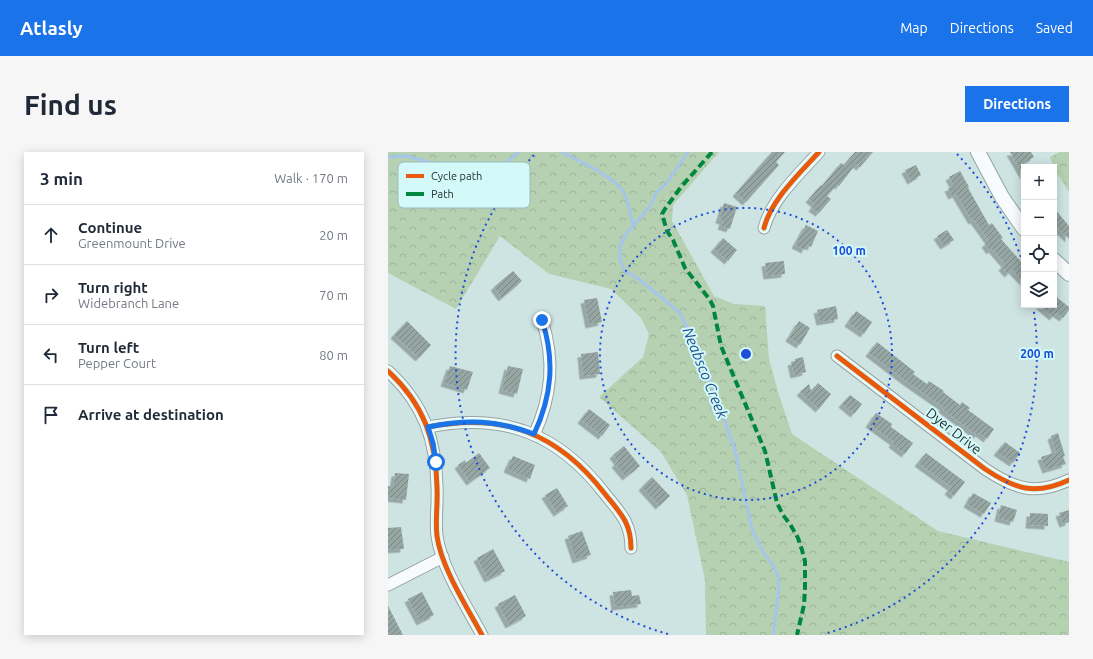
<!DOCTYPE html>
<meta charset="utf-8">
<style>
:root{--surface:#fff;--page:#f6f6f7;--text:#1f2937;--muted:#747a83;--line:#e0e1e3;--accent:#1a73e8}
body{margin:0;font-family:Ubuntu,sans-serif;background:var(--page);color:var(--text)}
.controls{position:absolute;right:12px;top:12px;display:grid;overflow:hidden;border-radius:0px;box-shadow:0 2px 10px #0003}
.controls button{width:36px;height:36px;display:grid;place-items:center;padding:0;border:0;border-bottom:1px solid var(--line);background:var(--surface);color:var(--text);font:20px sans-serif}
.stop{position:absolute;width:12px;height:12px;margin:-9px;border:3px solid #1a73e8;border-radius:50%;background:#fff}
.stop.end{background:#1a73e8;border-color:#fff;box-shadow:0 1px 4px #0008}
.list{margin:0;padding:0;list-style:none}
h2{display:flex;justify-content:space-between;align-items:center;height:52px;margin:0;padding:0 16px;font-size:17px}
h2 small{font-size:13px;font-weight:400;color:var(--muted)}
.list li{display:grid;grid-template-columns:26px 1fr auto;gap:12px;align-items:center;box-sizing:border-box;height:60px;padding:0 16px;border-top:1px solid var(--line)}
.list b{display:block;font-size:15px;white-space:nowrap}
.list p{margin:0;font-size:13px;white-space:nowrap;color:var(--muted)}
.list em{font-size:13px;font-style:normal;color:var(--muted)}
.icon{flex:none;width:22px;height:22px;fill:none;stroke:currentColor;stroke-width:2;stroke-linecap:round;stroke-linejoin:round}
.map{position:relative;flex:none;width:681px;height:483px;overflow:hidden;border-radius:0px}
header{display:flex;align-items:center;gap:24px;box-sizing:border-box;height:56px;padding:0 20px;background:var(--accent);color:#fff}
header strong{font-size:19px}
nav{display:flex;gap:22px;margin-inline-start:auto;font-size:14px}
.intro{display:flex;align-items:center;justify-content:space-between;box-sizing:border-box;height:96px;padding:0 24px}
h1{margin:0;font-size:28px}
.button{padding:10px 18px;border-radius:0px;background:var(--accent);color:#fff;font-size:14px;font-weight:700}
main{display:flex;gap:24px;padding:0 24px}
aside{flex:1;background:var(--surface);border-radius:0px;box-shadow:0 2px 10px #0003}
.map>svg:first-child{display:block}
.forest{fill:url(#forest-crowns)}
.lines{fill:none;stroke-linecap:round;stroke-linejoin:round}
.stream{stroke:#a5c5ea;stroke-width:3}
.building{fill:url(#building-hatch);filter:url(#shadow)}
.minor-casing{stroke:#93a4a3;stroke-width:13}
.tertiary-casing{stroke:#93a4a3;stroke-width:16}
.minor{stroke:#f8fbfb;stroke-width:11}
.tertiary{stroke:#f8fbfb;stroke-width:14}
.quiet{stroke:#00873e;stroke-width:4;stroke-dasharray:8 4;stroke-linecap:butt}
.cycleway-casing{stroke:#d3f9f9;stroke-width:8}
.cycleway{stroke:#e8590c;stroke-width:5}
.route{stroke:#1a73e8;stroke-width:5}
.ring{fill:none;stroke:#1d4ed8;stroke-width:2;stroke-dasharray:2 4}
.labels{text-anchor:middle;stroke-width:4;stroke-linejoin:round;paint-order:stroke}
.street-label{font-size:14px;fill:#1c2b2b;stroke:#d3f9f9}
.water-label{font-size:15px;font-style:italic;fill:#265191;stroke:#d3f9f9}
.key{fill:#d3f9f9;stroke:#9cbbbb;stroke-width:1}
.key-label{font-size:11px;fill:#1c2b2b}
.centre{fill:#1d4ed8;stroke:#d3f9f9;stroke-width:2}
.ring-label{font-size:12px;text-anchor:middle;font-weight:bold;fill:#1d4ed8;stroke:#d3f9f9;stroke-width:4;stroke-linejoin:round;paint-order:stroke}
</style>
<header>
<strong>Atlasly</strong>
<nav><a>Map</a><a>Directions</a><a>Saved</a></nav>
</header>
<div class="intro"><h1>Find us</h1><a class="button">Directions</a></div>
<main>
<aside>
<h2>3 min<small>Walk · 170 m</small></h2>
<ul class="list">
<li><svg class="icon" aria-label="ahead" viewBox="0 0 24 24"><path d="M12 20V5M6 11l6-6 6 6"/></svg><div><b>Continue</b><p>Greenmount Drive</p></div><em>20 m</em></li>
<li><svg class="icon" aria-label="right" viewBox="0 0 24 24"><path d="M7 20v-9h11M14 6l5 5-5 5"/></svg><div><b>Turn right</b><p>Widebranch Lane</p></div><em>70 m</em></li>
<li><svg class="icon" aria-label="left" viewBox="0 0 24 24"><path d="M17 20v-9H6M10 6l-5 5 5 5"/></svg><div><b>Turn left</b><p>Pepper Court</p></div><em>80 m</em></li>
<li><svg class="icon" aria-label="arrive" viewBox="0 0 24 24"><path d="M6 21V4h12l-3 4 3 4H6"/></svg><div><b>Arrive at destination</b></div></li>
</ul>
</aside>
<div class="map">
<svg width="681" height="483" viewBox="0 0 681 483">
<defs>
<pattern id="forest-crowns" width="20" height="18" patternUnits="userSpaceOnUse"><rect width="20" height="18" fill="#b5d1b2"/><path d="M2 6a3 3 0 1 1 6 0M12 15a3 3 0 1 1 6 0" fill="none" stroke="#9bb499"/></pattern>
<pattern id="building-hatch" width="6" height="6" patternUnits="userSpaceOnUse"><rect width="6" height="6" fill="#96a6a3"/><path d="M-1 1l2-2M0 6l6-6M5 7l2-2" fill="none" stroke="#7a8785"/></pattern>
<filter id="shadow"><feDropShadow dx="-3.5" dy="3.5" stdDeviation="0" flood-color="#0004"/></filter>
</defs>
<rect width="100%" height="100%" fill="#cee4e3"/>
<g class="forest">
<path d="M0,0H331L285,53L284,69L326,144L346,152L377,154L381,207L391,243L404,282L550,379L681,410V483H318L317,428L299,343L273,300L211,245L255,205L261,182L253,166L223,137L161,122L112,84L68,157L0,121Z"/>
<path d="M672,0H681V40L666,16L662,5Z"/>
</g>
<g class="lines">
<g class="stream">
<path d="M174,0C189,8 226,25 234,38C241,48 242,62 245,74"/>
<path d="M300,0L278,32L268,41L263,53L238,82L232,94V107L237,119L252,128L291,160L312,200L347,298L364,377L374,398L384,412L390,423L391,436L385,483"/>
<path d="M0,5L18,4L49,12L84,34L94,29L131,0"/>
</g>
</g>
<g class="building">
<path d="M384,0H397L388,10L391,13L358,50L348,41Z"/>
<path d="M467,0H485L472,15L468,12L451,34L449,33L439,44L443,47L431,61L424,56L427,52L421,47L433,33L434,34L453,11L456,13Z"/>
<path d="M622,0H643L646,5L636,11V24Z"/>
<path d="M528,13L533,23L523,29L517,18Z"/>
<path d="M572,19L581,35L580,36L601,73L604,71L615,86L613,87L636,113V130L624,118L620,122L614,115L617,112L604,97L602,99L597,92L601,89L586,68L584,69L568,42L564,44L560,36L566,34L561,25Z"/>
<path d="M336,51L349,55L342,77L333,74L335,69L331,68Z"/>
<path d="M666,56L681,74V87L666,73Z"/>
<path d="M418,73L430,79L423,95L419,93L417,98L407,93Z"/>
<path d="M559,78L566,88L556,94L549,84Z"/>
<path d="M335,86L349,98L340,109L326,97Z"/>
<path d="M396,109L397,122L379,124L377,111Z"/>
<path d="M125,119L134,129L114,146L106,135Z"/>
<path d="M666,143L681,155V158L675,166L668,161L665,165L651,153H666Z"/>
<path d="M209,146L214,170L201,173L196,148Z"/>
<path d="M448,154L450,167L432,170L429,158Z"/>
<path d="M468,159L484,170L476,182L460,171Z"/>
<path d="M19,169L43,193L31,206L6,183Z"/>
<path d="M411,169L422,176L412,193L401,186Z"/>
<path d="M489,190L527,220L525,222L539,232L541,229L556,239L555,240L572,253L574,250L582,256L580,258L606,277L599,287L591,281L589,283L570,269L554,257L555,255L519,230L481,201Z"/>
<path d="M210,200L212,222L195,224L193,202Z"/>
<path d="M415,205L418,220L406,223L403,210L407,209V207Z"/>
<path d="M62,214L85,220L79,238L56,231Z"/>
<path d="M120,214L135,217L129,242L114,238Z"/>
<path d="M430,231L443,242L431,257L412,240L421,232L423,239Z"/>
<path d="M462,243L474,252L466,262L454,252Z"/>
<path d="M201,257L222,273L214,284L193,268Z"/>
<path d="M488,261L504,272L503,275L525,291L517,302L504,292L506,290L481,272Z"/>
<path d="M670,281L677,304L675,305L678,312L658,318L653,305L668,300L663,284Z"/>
<path d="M617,290L632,301L625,311L609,300Z"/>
<path d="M236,294L252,314L238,325L227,312L230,310L225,303Z"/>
<path d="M91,301L102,316L82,330L70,313L77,308L78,311Z"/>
<path d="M538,301L577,330L566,344L560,339L563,335L530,311Z"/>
<path d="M125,304L147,313L142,327L119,317Z"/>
<path d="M7,321L21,322L18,348L0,346V334L5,335Z"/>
<path d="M264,325L282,344L271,354L254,335Z"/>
<path d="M169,336L180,354L169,361L157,343Z"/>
<path d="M585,341L603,351L596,362L579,352Z"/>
<path d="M613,353L629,358L625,370L610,366Z"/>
<path d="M681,358V370L675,372L671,361Z"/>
<path d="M642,361L660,362V374L641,373Z"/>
<path d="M13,375L16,397L0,398V376Z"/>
<path d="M194,379L203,403L188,408L180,384Z"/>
<path d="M105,397L117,419L100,427L89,406Z"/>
<path d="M243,438L244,444L251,443L253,452L227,455L225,440Z"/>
<path d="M34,440L46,463L32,470L20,447Z"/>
<path d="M127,443L138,464L121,473L110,452Z"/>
<path d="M0,454L15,483H0Z"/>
</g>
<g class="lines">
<g class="minor-casing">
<g id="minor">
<path d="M376,76C383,48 411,22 431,0"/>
<path d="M449,204L597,317C627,337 647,344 681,328"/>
<path d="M0,219C36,252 48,288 49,335C50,352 47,368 49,384C53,415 79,455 94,483"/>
<path d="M40,275C115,260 170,281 217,342C232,361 243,370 243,396"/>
<path d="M146,283C164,244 167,208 154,168"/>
<path d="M0,433L55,405"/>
</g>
</g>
<g class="tertiary-casing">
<g id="tertiary">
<path d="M590,0L614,45L636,77"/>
<path d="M666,108L681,122"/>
</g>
</g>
<use href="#minor" class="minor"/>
<use href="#tertiary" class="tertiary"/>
<path class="quiet" d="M324,0L293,35L277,57L274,62L279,79L285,88L297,116L322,148L325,154L333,194L377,299L389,351L395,363L402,372L410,386L414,398L417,409V436L416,453L409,483"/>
<g class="cycleway-casing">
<g id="cycleway">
<path d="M376,76C383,48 411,22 431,0"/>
<path d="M449,204L597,317C627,337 647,344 681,328"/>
<path d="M0,219C36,252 48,288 49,335C50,352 47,368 49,384C53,415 79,455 94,483"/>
<path d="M40,275C115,260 170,281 217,342C232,361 243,370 243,396"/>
</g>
</g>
<use href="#cycleway" class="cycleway"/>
</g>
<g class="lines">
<path class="route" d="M48,310L45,291L40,275C79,267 109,268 146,282C164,244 167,208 154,168"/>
</g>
<g class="ring">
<circle cx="358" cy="202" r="146"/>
<path d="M280 482A291 291 0 0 1 147 2M569 2A291 291 0 0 1 636 114M645 154A291 291 0 0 1 436 482"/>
</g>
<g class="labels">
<g class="street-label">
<text transform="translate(566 279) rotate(38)" y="5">Dyer Drive</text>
</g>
<g class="water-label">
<text transform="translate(317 221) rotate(68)" y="5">Neabsco Creek</text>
</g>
</g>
<rect x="10" y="10" width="132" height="46" rx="6" class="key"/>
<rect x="18" y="22" width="18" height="4" fill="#e8590c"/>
<rect x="18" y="40" width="18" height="4" fill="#00873e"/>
<g class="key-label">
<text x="43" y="28">Cycle path</text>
<text x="43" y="46">Path</text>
</g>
<circle cx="358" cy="202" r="6" class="centre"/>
<g class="ring-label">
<text x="461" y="103">100 m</text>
<text x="649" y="206">200 m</text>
</g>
</svg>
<div class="controls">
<button>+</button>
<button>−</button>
<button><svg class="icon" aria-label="locate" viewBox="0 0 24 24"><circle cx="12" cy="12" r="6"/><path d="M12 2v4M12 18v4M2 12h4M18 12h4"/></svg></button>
<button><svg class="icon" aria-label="layers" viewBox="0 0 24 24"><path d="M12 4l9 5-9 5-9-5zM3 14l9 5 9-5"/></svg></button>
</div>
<div class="stop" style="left:48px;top:310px"></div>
<div class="stop end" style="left:154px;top:168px"></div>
</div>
</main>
